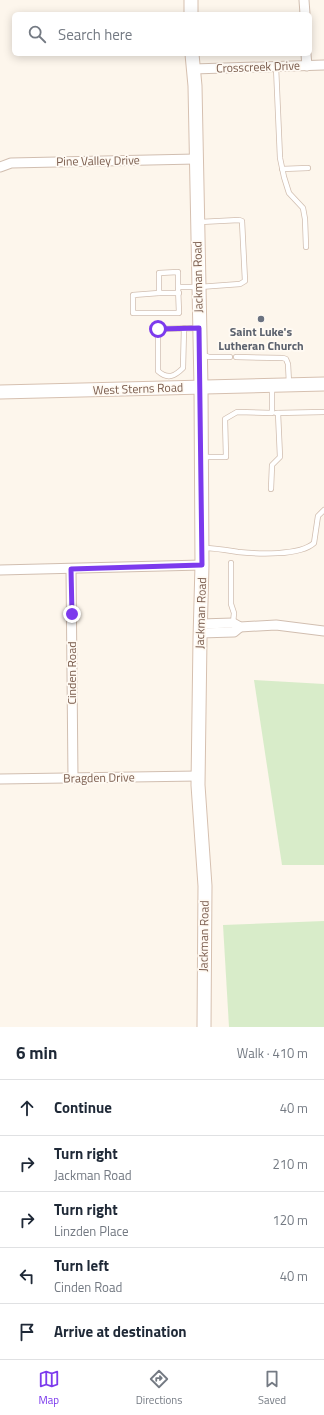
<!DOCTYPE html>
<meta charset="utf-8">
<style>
:root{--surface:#fff;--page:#f6f6f7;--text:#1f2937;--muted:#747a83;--line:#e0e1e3;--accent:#7c3aed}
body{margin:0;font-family:"Titillium Web",sans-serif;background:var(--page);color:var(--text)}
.stop{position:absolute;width:12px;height:12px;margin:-9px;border:3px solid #7c3aed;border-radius:50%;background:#fff}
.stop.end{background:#7c3aed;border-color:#fff;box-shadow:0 1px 4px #0008}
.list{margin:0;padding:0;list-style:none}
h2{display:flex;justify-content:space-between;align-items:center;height:52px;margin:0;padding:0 16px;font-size:17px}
h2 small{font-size:13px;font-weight:400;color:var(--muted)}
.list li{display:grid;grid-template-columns:26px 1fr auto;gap:12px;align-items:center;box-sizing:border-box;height:56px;padding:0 16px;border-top:1px solid var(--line)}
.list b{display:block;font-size:15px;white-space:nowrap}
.list p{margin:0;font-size:13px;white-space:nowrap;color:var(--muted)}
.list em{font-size:13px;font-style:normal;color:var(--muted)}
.icon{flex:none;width:22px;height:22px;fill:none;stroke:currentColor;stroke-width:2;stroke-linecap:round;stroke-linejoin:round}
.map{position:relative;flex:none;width:324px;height:1027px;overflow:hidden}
.search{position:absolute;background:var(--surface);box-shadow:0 2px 10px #0003;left:12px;right:12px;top:12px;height:44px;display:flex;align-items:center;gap:10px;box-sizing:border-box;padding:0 14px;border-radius:6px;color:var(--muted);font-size:15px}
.sheet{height:332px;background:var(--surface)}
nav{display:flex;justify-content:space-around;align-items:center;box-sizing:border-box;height:56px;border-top:1px solid var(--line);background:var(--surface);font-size:11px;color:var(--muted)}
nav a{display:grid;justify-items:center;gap:2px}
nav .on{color:var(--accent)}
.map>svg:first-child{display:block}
.green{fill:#d8ecc9}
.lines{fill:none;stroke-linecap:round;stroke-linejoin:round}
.lane-casing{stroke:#d1beb0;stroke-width:6}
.street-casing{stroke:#d1beb0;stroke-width:11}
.secondary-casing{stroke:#d6c0b0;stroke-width:15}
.lane{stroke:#fff;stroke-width:4.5}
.street{stroke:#fff;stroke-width:9}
.secondary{stroke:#fff;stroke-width:13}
.route{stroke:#7c3aed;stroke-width:5}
.worship-dot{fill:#6b7280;stroke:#fffaf3;stroke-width:1.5}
.labels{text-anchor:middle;stroke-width:3.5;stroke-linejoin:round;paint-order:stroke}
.street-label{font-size:12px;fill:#7a5c4d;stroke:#fffaf3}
.worship-label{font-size:12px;font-weight:bold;fill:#5b616d;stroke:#fffaf3}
</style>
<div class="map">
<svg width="324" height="1027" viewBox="0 0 324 1027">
<rect width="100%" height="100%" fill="#fdf6ec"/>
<g class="green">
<path d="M254,680L324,684V865H282Z"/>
<path d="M324,921V1027H229L223,925Z"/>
</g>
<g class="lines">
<g class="lane-casing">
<g id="lane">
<path d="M276,67L280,158L284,177L289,193L303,208L305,219L306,247"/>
<path d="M282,169L308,168"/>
<path d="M178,287L179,313H133V295L159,293V273L178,272V287H199L240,284L245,281L242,221L239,220L200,222"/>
<path d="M159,293H179"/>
<path d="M184,328L183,368C175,376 168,380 158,371V329L199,328"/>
<path d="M203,355L209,357H230"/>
<path d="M236,357L283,358L286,359L288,364L289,383"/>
<path d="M276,413L324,412"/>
<path d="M203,457H226L225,419L237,412L272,413V387"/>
<path d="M271,489L272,465L280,457L278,413"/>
<path d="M204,548C215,548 226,550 238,552C257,554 300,556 314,543L318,516L324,510"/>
<path d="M231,563V604L234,613L233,623"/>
</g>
</g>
<g class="street-casing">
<g id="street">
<path d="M304,0L305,14"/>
<path d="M306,54L307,66"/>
<path d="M193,69L324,65"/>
<path d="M0,167L11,163L196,159"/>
<path d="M71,569L73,778"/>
<path d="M0,570L202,565"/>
<path d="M200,624L233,623L240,627L276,625L324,631"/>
<path d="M200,633L234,632L240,627"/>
<path d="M0,779L198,776"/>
</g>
</g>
<g class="secondary-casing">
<g id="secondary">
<path d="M191,0V14"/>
<path d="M192,54L195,86L201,387L202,565L200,639L198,785L205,886L204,1027"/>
<path d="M0,392L324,384"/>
</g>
</g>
<use href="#lane" class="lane"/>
<use href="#street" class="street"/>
<use href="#secondary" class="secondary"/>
</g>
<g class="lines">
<path class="route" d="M72,614L71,569L202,565L199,328L158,329"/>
</g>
<circle class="worship-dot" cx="261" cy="319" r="4"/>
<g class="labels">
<g class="street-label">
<text transform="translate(258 67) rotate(-2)" y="4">Crosscreek Drive</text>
<text transform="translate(98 161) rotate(-1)" y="4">Pine Valley Drive</text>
<text transform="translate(198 277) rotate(-91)" y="4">Jackman Road</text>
<text transform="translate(138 389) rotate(-2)" y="4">West Sterns Road</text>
<text transform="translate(201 613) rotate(-88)" y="4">Jackman Road</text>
<text transform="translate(72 673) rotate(-90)" y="4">Cinden Road</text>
<text transform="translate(99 778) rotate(-1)" y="4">Bragden Drive</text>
<text transform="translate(204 936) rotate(-89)" y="4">Jackman Road</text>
</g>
<g class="worship-label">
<text x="261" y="336">Saint Luke's<tspan x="261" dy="14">Lutheran Church</tspan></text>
</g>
</g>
</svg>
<div class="stop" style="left:158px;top:329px"></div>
<div class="stop end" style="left:72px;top:614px"></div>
<div class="search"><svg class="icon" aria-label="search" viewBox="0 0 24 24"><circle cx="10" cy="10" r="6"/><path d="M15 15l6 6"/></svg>Search here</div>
</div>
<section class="sheet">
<h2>6 min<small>Walk · 410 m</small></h2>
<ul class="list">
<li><svg class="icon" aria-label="ahead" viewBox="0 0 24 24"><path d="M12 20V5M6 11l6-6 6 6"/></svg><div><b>Continue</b></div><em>40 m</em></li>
<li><svg class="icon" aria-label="right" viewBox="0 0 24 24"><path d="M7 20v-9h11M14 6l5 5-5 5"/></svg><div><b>Turn right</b><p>Jackman Road</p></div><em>210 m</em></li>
<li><svg class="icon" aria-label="right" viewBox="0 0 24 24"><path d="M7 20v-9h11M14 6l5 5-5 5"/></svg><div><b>Turn right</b><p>Linzden Place</p></div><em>120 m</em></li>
<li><svg class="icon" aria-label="left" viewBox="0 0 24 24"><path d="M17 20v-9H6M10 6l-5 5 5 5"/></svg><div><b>Turn left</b><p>Cinden Road</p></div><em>40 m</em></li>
<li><svg class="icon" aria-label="arrive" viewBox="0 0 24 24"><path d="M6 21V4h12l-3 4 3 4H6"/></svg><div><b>Arrive at destination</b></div></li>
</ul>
</section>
<nav>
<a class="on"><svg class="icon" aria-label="map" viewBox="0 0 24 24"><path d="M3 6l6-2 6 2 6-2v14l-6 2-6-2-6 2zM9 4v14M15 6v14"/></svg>Map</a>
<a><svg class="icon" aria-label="directions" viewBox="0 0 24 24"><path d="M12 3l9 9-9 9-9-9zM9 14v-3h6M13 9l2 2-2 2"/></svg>Directions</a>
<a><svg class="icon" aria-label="saved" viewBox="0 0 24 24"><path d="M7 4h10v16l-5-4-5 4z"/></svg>Saved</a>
</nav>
